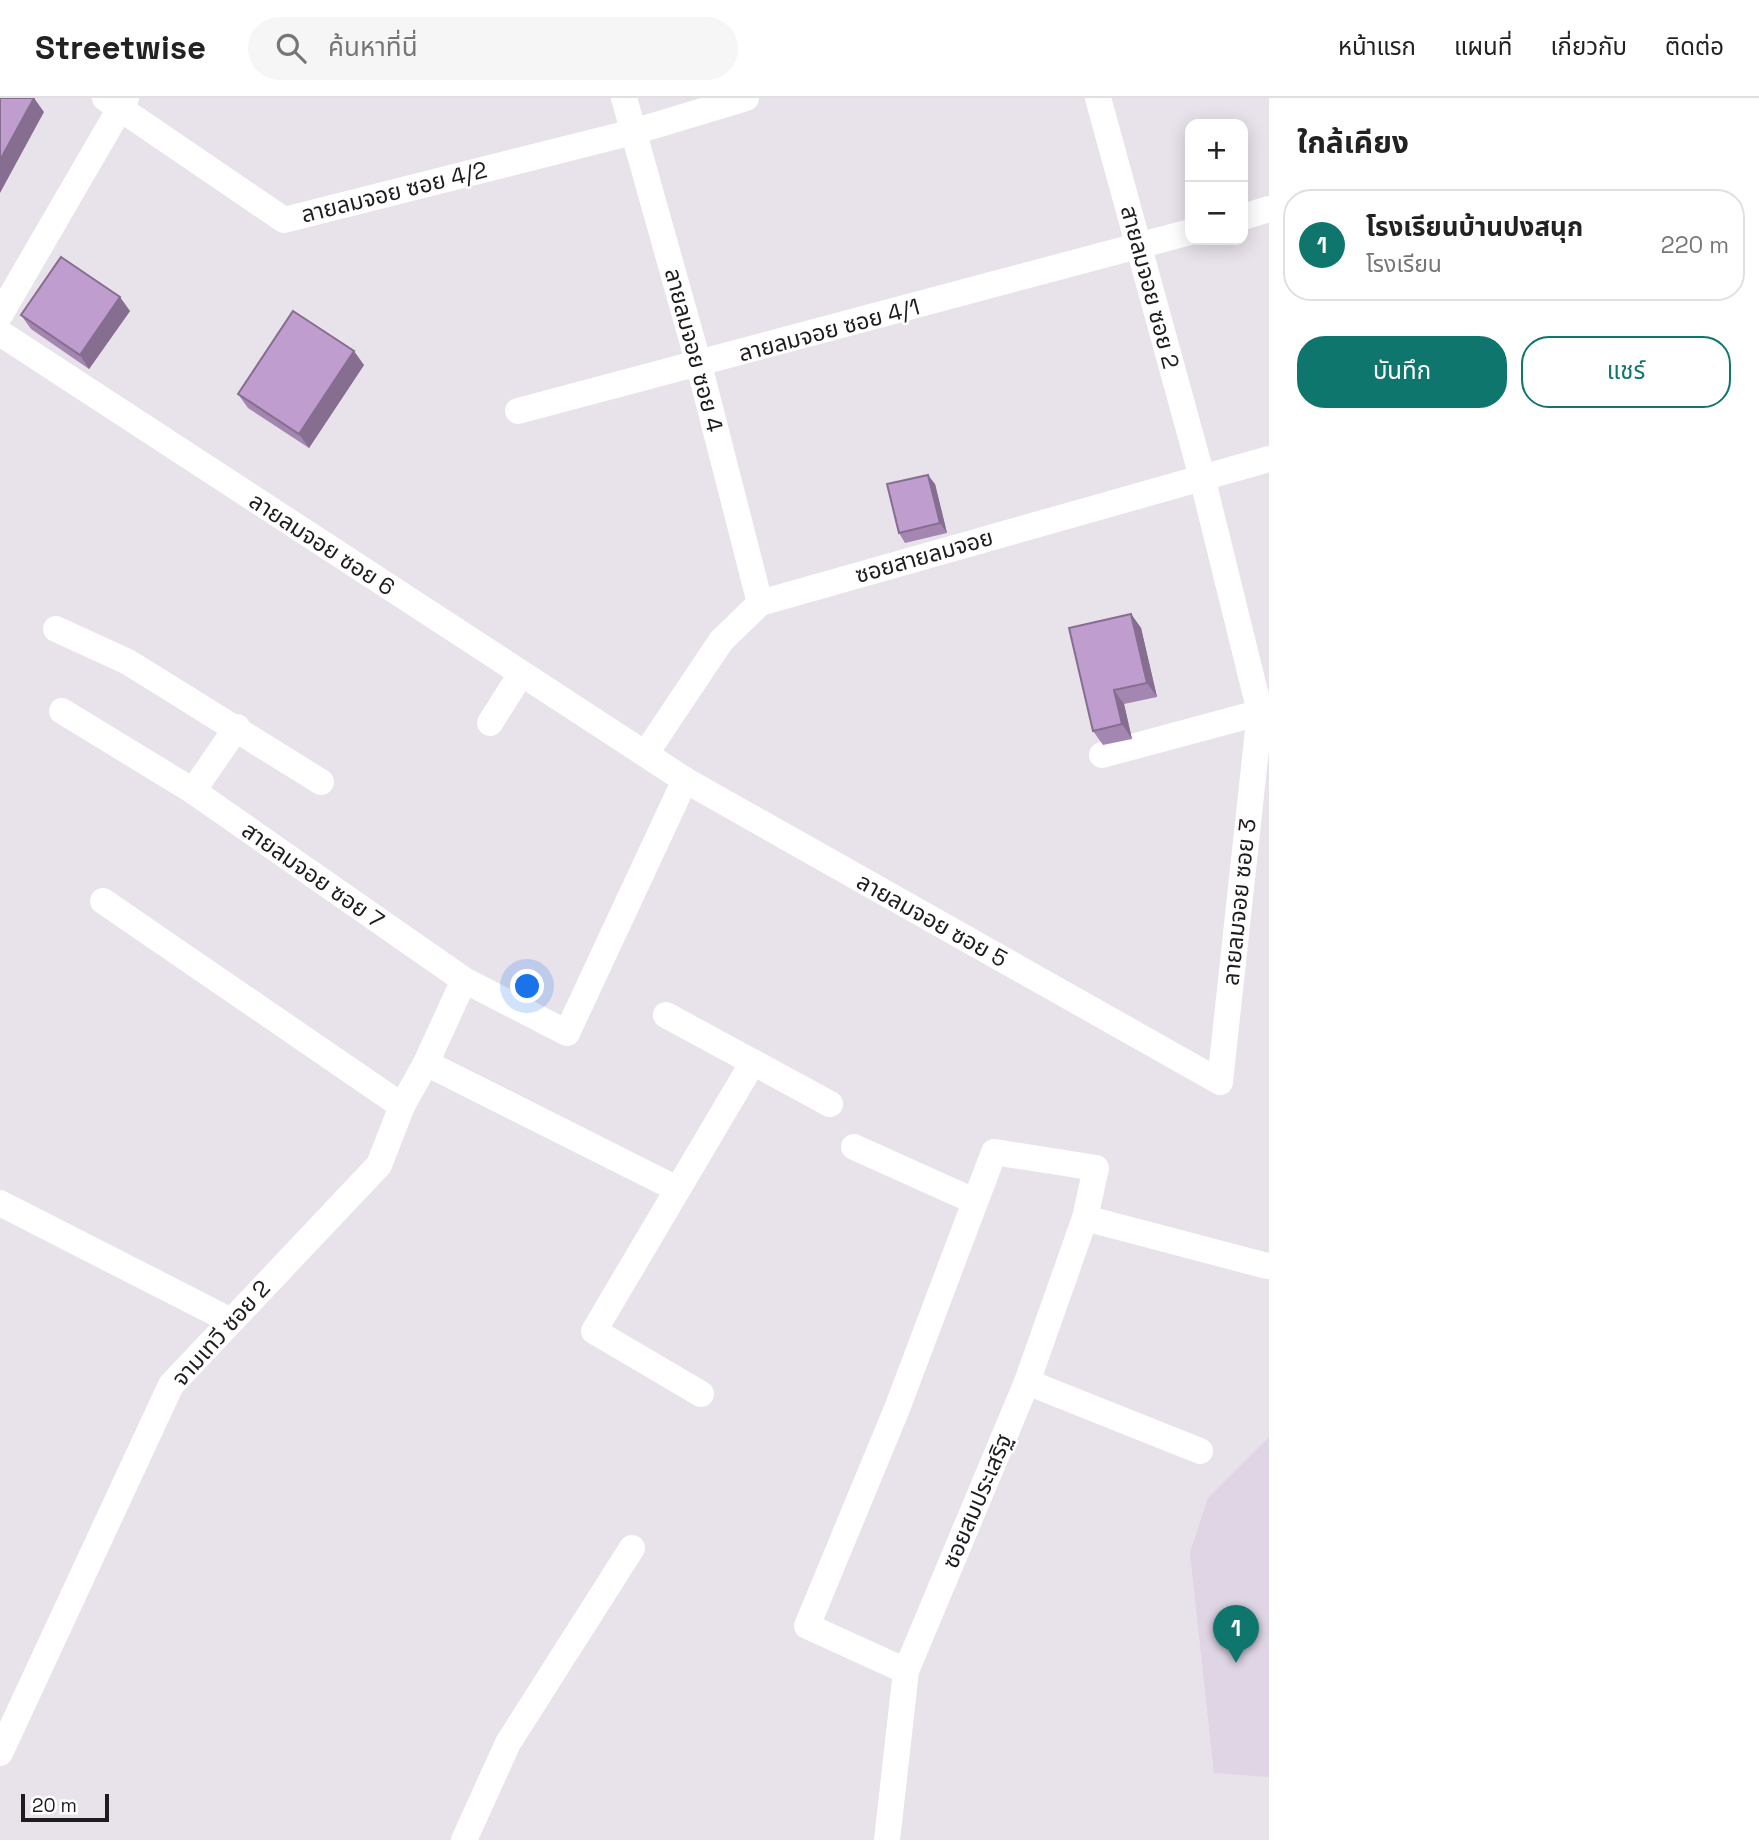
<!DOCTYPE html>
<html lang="th">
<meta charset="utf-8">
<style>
:root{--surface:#fff;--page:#f6f6f6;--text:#222;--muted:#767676;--line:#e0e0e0;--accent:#0f766e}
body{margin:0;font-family:"Space Grotesk","Noto Sans Thai",sans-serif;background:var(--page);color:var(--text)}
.controls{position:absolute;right:21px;top:21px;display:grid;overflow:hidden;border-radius:14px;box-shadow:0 4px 18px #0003}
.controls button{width:63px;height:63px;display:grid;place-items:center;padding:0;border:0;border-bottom:2px solid var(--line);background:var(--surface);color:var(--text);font:35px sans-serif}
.scale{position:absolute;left:21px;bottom:18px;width:88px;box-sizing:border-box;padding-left:7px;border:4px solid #1e1c1f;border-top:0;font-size:19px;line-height:24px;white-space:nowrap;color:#1e1c1f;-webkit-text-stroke:5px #fff;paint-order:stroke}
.you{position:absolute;left:528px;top:889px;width:24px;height:24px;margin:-18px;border:5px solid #fff;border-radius:50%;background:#1a73e8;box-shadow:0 0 0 10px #1a73e833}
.badge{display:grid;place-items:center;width:46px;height:46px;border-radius:50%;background:var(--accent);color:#fff;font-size:23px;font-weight:700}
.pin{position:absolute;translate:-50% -58px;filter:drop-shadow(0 2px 4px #0008)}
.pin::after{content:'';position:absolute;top:37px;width:24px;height:21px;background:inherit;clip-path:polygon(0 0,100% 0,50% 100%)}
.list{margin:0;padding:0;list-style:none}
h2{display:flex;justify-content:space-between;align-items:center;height:91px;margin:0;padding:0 28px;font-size:30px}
h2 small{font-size:23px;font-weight:400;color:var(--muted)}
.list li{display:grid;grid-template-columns:46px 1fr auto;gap:21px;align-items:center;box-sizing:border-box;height:112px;margin:0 14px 14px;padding:0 14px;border:2px solid var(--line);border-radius:28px}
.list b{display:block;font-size:26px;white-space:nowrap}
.list p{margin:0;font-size:23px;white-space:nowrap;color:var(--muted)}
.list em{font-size:23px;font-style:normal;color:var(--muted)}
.actions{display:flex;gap:14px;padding:21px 28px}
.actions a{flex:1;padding:16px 0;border:2px solid var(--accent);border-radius:28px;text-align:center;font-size:24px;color:var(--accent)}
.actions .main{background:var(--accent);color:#fff}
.icon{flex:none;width:38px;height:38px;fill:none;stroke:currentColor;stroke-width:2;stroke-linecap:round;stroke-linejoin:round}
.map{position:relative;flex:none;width:1269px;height:1742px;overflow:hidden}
header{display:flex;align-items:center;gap:42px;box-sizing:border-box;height:98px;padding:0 35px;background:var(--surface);border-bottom:2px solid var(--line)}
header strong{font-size:33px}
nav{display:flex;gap:38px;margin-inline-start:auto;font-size:24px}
.search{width:490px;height:63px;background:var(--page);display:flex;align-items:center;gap:18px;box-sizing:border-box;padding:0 24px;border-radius:38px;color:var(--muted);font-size:26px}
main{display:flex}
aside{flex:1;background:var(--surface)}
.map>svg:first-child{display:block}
.built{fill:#dfd5e4}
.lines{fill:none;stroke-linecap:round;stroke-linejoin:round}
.street{stroke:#fff;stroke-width:26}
.wall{fill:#a487b1}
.shaded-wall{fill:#866e90}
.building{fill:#bf9dce;stroke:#866e90;stroke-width:2}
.labels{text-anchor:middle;stroke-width:5;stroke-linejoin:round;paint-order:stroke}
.street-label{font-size:23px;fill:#1e1c1f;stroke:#fff}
</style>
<header>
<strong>Streetwise</strong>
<div class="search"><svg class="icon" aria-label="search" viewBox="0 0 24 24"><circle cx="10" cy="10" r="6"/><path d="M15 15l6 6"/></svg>ค้นหาที่นี่</div>
<nav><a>หน้าแรก</a><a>แผนที่</a><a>เกี่ยวกับ</a><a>ติดต่อ</a></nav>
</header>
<main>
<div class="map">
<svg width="1269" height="1742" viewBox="0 0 1269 1742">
<rect width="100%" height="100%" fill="#e8e2eb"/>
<path class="built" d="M1269,1339V1679L1214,1675L1190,1455L1208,1400Z"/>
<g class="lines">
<g class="street">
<path d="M105,0L284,122L633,34L746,0"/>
<path d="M624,0L699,267L760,505"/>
<path d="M1243,119L1269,111"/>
<path d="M0,217L126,0"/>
<path d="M0,235L685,682L1220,984L1260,614L1202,379L1098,0"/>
<path d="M518,313L1190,134"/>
<path d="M56,531L128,564L321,684"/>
<path d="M62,613L193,693L464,882L567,935L685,682"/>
<path d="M490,625L521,576"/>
<path d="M646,655L721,543L760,505L1269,361"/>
<path d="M1102,657L1269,612"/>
<path d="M193,693L237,629"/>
<path d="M103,803L402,1008"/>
<path d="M666,917L830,1006"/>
<path d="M426,965L677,1091"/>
<path d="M854,1049L974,1103"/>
<path d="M0,1105L231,1223"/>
<path d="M1085,1120L1267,1168"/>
<path d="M1027,1284L1200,1353"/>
<path d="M701,1296L594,1233L753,964"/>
<path d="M0,1655L171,1287L379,1067L402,1008L426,965L464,882"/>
<path d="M464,1742L508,1645L632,1450"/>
<path d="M887,1742L906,1573L1027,1284L1085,1120L1096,1070L994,1054L896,1313L807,1528L906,1573"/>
</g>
</g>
<g class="wall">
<path d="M130,213L89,271L31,231L21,217Z"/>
<path d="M364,267L309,350L248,310L238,296Z"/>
<path d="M935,386L947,435L905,445L899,435Z"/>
<path d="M1131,516L1141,530L1157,599L1124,606L1132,641L1103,647L1093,633Z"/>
</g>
<g class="shaded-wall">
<path d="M34,0L44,14L0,95V62Z"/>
<path d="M120,199L130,213L89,271L80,257Z"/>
<path d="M354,253L364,267L309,350L299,336Z"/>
<path d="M928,377L935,386L947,435L940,425Z"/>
<path d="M1131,516L1141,530L1157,599L1147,585Z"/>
<path d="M1114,592L1124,606L1132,641L1122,626Z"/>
</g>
<g class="building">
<path d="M0,0H34L0,62Z"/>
<path d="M61,159L120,199L80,257L21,217Z"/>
<path d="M293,213L354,253L299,336L238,296Z"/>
<path d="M928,377L940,425L899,435L887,386Z"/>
<path d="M1131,516L1147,585L1114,592L1122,626L1093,633L1069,530Z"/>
</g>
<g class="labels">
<g class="street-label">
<text transform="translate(394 94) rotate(-14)" y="8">ลายลมจอย ซอย 4/2</text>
<text transform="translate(1150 189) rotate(75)" y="8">สายลมจอย ซอย 2</text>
<text transform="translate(829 232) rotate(-15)" y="8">ลายลมจอย ซอย 4/1</text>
<text transform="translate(694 252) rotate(75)" y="8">ลายลมจอย ซอย 4</text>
<text transform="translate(322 446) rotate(33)" y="8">ลายลมจอย ซอย 6</text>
<text transform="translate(924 458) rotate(-16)" y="8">ซอยสายลมจอย</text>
<text transform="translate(313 777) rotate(35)" y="8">สายลมจอย ซอย 7</text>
<text transform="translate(1239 804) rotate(-84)" y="8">ลายลมจอย ซอย 3</text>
<text transform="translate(932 822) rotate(29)" y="8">ลายลมจอย ซอย 5</text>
<text transform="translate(221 1235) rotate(-48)" y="8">จามเทวี ซอย 2</text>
<text transform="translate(977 1403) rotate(-67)" y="8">ซอยสมประเสริฐ</text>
</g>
</g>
</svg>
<div class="controls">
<button>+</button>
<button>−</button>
</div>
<div class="scale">20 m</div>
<div class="you"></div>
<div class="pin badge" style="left:1236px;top:1565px">1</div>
</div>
<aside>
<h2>ใกล้เคียง<small></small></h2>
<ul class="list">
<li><span class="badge">1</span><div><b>โรงเรียนบ้านปงสนุก</b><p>โรงเรียน</p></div><em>220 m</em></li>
</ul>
<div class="actions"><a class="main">บันทึก</a><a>แชร์</a></div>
</aside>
</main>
